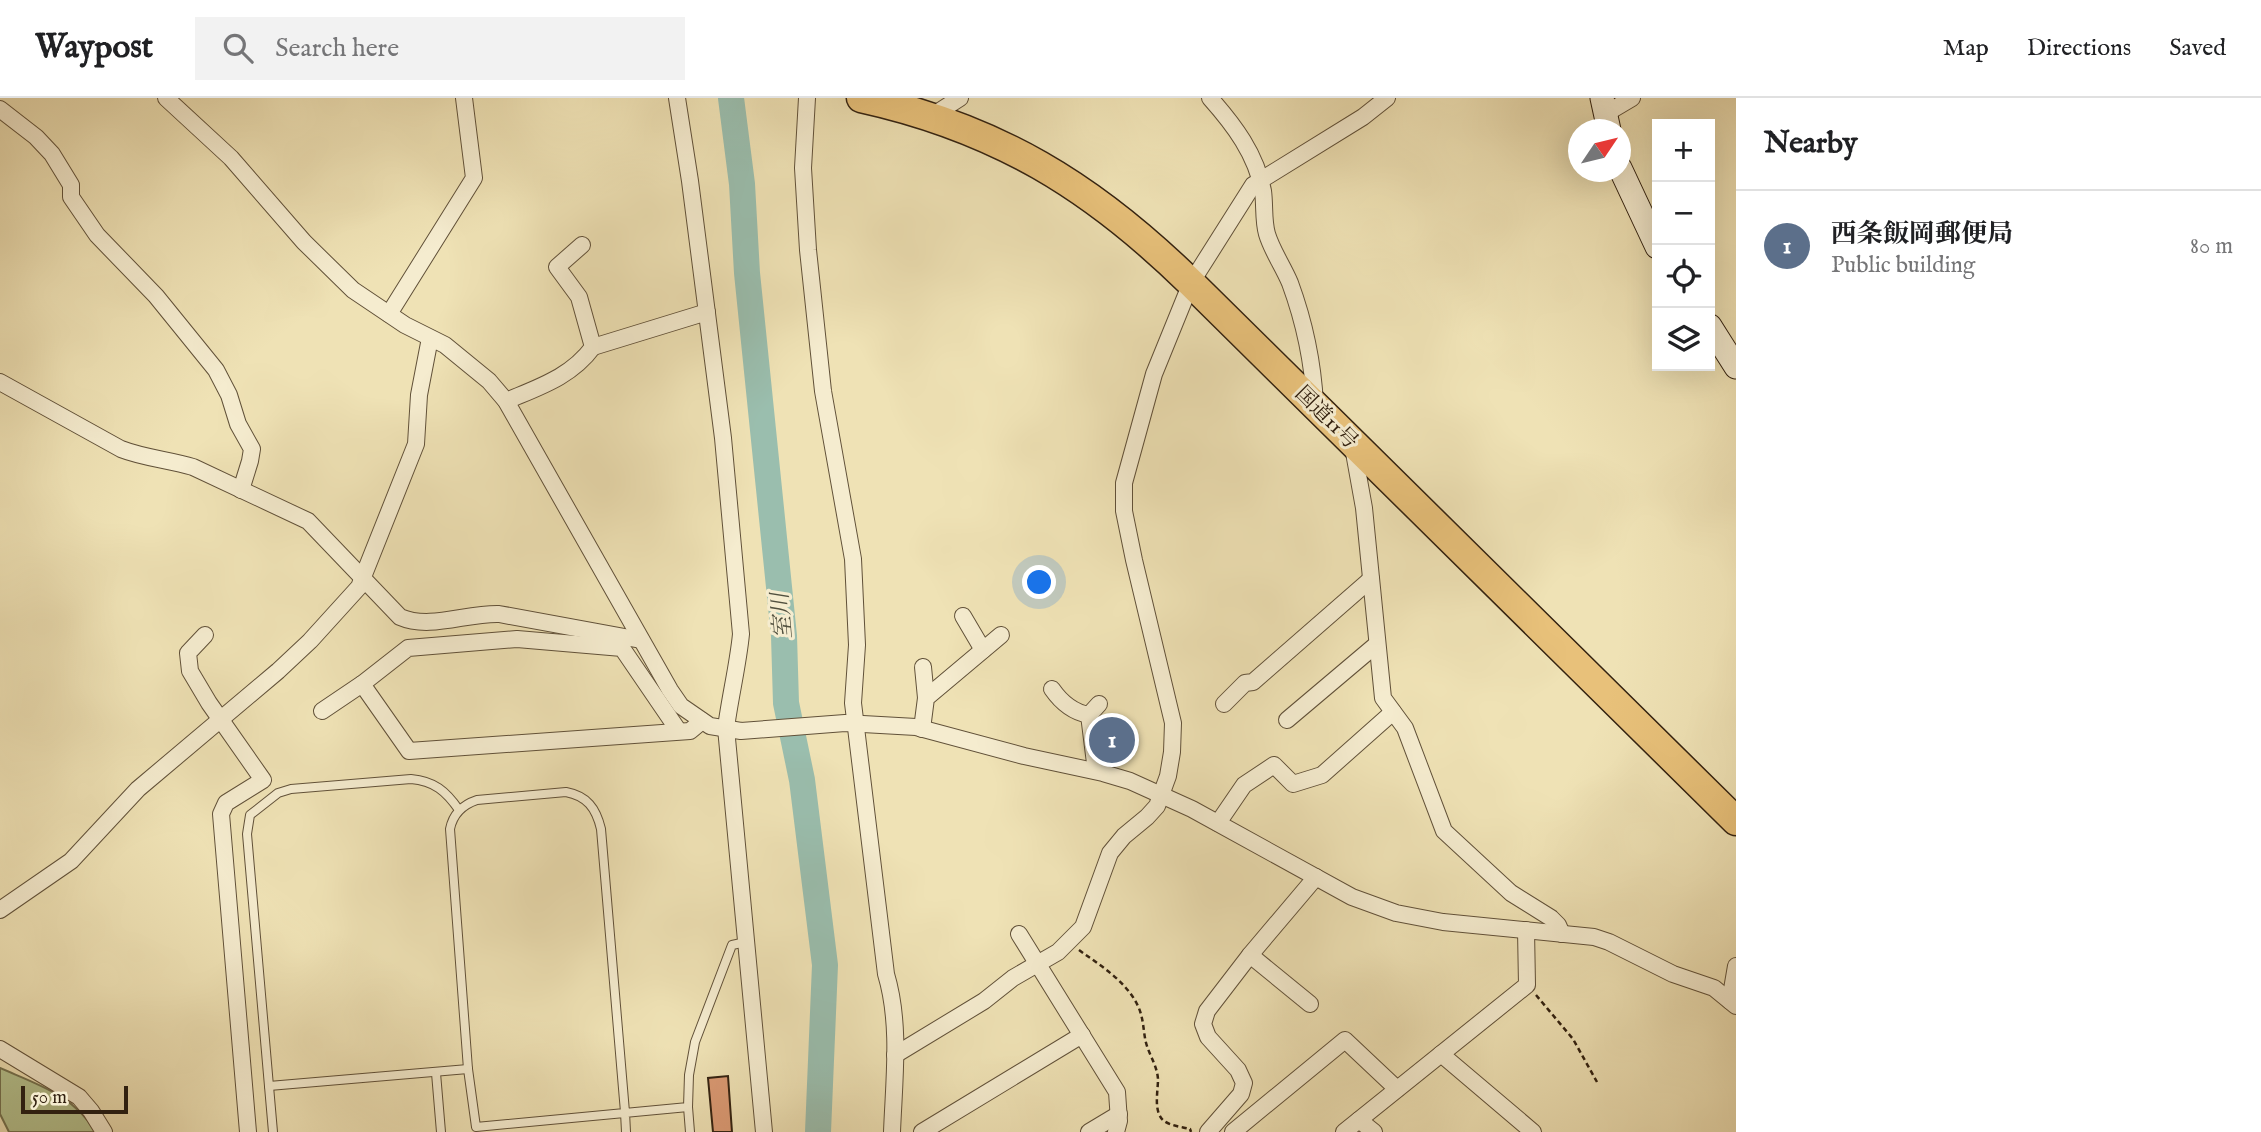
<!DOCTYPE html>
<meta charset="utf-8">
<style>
:root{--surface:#fff;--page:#f2f2f2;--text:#202124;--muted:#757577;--line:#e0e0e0;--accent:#8f2418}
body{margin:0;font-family:"IM FELL English","Noto Serif JP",serif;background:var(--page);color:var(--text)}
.controls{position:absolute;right:21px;top:21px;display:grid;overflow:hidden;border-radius:0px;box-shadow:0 7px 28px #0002}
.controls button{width:63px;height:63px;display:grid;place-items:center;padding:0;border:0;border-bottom:2px solid var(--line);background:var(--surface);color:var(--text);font:35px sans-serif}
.compass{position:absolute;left:1568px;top:21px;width:63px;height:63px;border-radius:50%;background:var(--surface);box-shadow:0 7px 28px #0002;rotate:55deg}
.scale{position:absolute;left:21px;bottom:18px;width:107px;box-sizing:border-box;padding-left:7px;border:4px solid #322110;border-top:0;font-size:19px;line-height:24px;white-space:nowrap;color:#322110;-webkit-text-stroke:5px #f5eccf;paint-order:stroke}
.you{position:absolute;left:1040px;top:485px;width:24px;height:24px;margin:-18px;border:5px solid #fff;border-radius:50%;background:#1a73e8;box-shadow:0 0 0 10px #1a73e833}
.badge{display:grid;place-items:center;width:46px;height:46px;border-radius:50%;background:var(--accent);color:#fff;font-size:23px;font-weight:700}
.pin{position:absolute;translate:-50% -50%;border:4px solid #fff;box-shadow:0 2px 7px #0006}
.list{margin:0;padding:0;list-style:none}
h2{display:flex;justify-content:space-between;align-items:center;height:91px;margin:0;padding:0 28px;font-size:30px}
h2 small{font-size:23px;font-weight:400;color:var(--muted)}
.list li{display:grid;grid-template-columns:46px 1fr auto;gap:21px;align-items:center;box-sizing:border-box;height:112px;padding:0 28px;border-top:2px solid var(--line)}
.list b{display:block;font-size:26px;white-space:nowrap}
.list p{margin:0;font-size:23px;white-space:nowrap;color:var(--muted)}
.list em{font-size:23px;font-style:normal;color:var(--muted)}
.icon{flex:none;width:38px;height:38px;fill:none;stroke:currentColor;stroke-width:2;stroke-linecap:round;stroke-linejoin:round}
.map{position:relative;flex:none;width:1736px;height:1034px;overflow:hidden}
header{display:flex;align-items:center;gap:42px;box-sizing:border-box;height:98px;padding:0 35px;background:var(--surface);border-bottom:2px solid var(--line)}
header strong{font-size:33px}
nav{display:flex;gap:38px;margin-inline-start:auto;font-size:24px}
.search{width:490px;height:63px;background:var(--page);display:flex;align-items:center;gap:18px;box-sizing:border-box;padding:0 24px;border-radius:0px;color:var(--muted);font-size:26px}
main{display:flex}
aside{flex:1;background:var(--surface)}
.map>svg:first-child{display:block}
.green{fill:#b5c491;stroke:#747250;stroke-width:2}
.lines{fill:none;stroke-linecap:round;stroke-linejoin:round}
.river{stroke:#9abeae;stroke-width:26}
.building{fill:#da9973;stroke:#322110;stroke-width:2}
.service-casing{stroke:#615139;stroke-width:10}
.minor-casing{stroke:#615139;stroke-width:18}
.secondary-casing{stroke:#322110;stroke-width:25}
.trunk-casing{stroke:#322110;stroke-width:31}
.path{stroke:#322110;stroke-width:2.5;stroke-dasharray:5 3.5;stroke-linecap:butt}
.service{stroke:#f5eccf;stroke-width:8}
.minor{stroke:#f5eccf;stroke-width:16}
.secondary{stroke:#f5eccf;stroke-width:23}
.trunk{stroke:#e8c17a;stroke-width:28}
.labels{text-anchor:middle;stroke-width:6;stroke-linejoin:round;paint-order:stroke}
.street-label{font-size:21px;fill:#322110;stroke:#f5eccf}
.water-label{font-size:23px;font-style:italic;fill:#51503f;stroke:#f5eccf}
</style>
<header>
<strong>Waypost</strong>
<div class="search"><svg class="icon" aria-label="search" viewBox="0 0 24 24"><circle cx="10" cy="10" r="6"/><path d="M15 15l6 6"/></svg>Search here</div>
<nav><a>Map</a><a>Directions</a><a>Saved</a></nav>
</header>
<main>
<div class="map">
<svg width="1736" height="1034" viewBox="0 0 1736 1034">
<rect width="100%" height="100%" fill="#efe2b5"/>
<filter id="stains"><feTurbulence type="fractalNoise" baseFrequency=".00286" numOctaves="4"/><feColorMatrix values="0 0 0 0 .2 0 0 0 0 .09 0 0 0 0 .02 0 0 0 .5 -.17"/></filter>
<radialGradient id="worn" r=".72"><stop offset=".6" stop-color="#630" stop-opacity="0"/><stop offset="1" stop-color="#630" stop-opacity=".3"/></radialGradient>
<path class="green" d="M0,970C39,987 73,997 96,1034H9L0,1016Z"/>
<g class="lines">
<path class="river" d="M731,0L742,86L747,175L784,538L786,605L802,682L825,867L818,1034"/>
</g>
<g class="building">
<path d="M1105,627L1127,635L1119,658L1104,652L1102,635Z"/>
<path d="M728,978L732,1034H713L708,980Z"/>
</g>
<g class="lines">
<g class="service-casing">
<g id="service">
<path d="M436,975L441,1034"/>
<path d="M269,988L468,971"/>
<path d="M688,1009L690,1034"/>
<path d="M273,1034L247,736L250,717L278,695L291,691L411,681C434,683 446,693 459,712"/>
<path d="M626,1034L625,1014L601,731C596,710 587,698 566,694L477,702C462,707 453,716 450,731L468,971L476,1029L688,1009L689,977L695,944L732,847L746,844"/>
</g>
</g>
<g class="minor-casing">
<g id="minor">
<path d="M166,0L231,60L304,144L353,192L405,227L445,247L489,283L506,303L670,592L681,608L710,628L741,633L845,625L916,629L1024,658L1103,675L1130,683L1192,711L1352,799L1396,815L1443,824L1594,839L1609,844L1673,876L1714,890L1736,908"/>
<path d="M677,0L690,83L723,340L741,536C738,567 730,599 726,630L764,1034"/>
<path d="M807,0L803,70L808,152L823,293L853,461L857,547L853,605L886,876C901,926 894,982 892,1034"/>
<path d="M1210,0C1234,27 1256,56 1263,93C1265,107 1263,122 1267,136C1272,153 1283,168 1290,185C1304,223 1313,266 1315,306"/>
<path d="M0,11L36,39L52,56L71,87V99L97,137L156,198L216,272L229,297L238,326L252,351L250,363L241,392"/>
<path d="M1605,16L1632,0"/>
<path d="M932,18L960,0"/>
<path d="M389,216L474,80L464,0"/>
<path d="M593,249L707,214"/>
<path d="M0,284L121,351C144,360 170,362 193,369L308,423L400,519C430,532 466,515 499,516L641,542"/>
<path d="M506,303C539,289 571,279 593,249L579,199L557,169L582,147"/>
<path d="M1353,349L1364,410L1383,600L1405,630L1444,733L1511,795L1551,820L1558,827L1562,836"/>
<path d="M963,518L983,552"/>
<path d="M205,537L188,555L190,573L209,605L263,682L226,705L221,716L248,1034"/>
<path d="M923,569L926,600"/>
<path d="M362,586L409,653L690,633L702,623"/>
<path d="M1052,591C1061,604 1072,614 1089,617L1099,606"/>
<path d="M1224,606L1245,585L1253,584L1371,481"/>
<path d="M322,613L362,586L408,550L517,541L622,550L678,632"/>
<path d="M1089,617L1096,673"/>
<path d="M1287,622L1377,546"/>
<path d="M922,631L926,600L1001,537"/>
<path d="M1218,725L1244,687L1274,667L1293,686L1322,677L1393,614"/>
<path d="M0,812L71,763L138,691L278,573L310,543L359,489L416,346L419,297L430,240"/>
<path d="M1019,836L1117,994L1119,1023L1116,1034"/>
<path d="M1250,857L1310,906"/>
<path d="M1730,903L1736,868"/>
<path d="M0,951L79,999L91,1013L104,1034"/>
<path d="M1441,956L1533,1034"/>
<path d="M895,957L984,903L1013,880L1058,854L1083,829L1110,755L1124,738L1147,719L1157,708L1168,678L1172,654L1173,625L1134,462L1124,413V385L1154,276L1191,185L1253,87L1363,19L1387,0"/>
<path d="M1359,1022L1374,1034"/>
<path d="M922,1034L1082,937"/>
<path d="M1089,1034L1119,1016"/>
<path d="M1208,1034L1241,996L1244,985L1238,972L1208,939L1203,926L1207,913L1250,857L1316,779"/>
<path d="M1233,1034L1345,942L1397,991"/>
<path d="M1344,1034L1527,887L1526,832"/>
</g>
</g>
<g class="secondary-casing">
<g id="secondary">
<path d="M1602,0L1609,32"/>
<path d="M1620,70L1657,149"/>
<path d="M1710,228L1736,269"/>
</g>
</g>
<g class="trunk-casing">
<path id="trunk" d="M861,0C997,30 1092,88 1191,185L1736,723"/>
</g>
<g class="path">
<path d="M1079,852C1101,868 1126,883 1138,908C1143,919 1143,928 1145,940C1147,954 1157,966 1158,981C1158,994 1153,1014 1164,1023C1171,1028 1183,1029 1190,1031L1191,1034"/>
<path d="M1536,897L1573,941L1597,984"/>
</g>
<use href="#service" class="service"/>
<use href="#minor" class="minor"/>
<use href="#secondary" class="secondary"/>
<use href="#trunk" class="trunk"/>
</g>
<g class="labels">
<g class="street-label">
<text transform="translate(1327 319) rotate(45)" y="7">国道11号</text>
</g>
<g class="water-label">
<text transform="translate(781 518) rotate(-95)" y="8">室川</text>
</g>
</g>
<rect width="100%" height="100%" filter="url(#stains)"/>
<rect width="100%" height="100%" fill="url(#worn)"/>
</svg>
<div class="controls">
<button>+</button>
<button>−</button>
<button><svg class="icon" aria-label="locate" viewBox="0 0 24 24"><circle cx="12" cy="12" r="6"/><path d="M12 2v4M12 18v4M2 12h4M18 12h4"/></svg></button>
<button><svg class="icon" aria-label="layers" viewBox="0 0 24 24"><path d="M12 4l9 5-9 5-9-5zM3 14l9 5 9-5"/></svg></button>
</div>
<svg class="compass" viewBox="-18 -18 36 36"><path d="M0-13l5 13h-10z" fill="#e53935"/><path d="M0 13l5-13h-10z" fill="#757577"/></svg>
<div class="scale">50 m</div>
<div class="you"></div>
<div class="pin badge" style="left:1112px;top:642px;background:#5c6f8a">1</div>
</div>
<aside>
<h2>Nearby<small></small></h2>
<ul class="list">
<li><span class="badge" style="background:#5c6f8a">1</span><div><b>西条飯岡郵便局</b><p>Public building</p></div><em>80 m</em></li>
</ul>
</aside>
</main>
